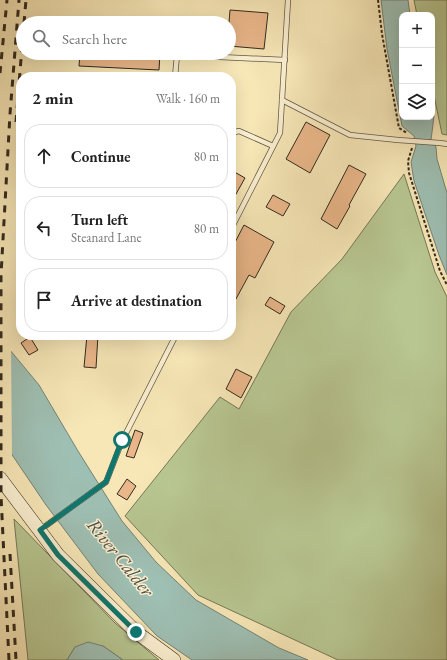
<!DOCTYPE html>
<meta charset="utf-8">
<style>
:root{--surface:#fff;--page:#f6f6f6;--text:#222;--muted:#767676;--line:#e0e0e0}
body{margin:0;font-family:"EB Garamond",serif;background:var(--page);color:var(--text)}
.controls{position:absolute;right:12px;top:12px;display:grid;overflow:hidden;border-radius:8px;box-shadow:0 4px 16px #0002}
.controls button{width:36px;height:36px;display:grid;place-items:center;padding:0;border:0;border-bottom:1px solid var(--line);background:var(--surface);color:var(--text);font:20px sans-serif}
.stop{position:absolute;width:12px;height:12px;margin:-9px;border:3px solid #0f766e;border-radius:50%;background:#fff}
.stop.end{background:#0f766e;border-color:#fff;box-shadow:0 1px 4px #0008}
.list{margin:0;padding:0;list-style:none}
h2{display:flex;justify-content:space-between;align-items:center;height:52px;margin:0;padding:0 16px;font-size:17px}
h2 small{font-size:13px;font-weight:400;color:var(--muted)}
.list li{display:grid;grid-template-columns:26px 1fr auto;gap:12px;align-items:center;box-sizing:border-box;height:64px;margin:0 8px 8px;padding:0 8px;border:1px solid var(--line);border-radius:16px}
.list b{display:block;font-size:15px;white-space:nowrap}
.list p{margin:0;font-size:13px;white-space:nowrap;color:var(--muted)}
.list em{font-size:13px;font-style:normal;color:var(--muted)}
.icon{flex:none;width:22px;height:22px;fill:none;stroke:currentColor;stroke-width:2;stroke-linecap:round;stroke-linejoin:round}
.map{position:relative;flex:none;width:447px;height:660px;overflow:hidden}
.search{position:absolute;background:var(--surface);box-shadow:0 4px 16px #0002;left:16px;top:16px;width:220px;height:44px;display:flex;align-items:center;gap:10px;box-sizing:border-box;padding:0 14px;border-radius:22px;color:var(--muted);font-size:15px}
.panel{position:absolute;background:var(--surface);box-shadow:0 4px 16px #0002;left:16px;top:72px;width:220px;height:268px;border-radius:16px}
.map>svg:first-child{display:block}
.green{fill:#b8c792;stroke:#757858}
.water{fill:#9ebfb3;stroke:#738378}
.pier{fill:#f7e7b7}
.building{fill:#eab78a;stroke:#322a1f}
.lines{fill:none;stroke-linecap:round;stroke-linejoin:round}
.lane-casing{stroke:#635945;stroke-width:6}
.secondary-casing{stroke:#322a1f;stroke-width:14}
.path{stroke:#322a1f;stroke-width:2;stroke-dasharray:3 2;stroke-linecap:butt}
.lane{stroke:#faefd0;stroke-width:4.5}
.secondary{stroke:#faefd0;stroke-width:13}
.rail{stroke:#322a1f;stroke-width:3;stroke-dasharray:7 7;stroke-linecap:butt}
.lane-bridge-casing{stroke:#635945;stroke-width:6;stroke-linecap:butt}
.lane-bridge{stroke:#faefd0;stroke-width:4.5}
.route{stroke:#0f766e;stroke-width:5}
.labels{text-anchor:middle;stroke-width:3;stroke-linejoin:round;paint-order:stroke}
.water-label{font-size:19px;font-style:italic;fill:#4d4f44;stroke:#faefd0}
</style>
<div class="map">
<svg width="447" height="660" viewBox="0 0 447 660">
<rect width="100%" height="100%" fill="#f7e7b7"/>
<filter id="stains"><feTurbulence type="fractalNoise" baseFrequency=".005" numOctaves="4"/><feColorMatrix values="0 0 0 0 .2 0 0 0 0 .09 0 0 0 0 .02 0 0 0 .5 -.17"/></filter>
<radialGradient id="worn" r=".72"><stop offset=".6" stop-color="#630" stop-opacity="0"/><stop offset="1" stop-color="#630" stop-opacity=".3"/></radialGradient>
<g class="green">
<path d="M414,0H447V135L442,134L432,86V15H417Z"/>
<path d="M404,174L435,272L447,297V660H338L198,595L125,516L220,397L239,409L291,312L342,259Z"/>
<path d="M14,519L115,623L159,660H123L103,646L75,647L67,660H28Z"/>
</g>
<g class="water">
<path d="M381,0H408L410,15H402V117H432V112L434,116L431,140L436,147L437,159L447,193V275L439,255L414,181L411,162L416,146L414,136L402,126L387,49Z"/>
<path d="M0,338L39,385L78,451L122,521L156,562L196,600L279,648L308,660H192L157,636L98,574L46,505L0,437Z"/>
<path d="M88,642L103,646L123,660H67L75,647Z"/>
</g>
<path class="pier" d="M0,336L11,348L12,458L0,441Z"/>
<g class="building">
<path d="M230,10L268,13L264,49L229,46V23Z"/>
<path d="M80,53H160L159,70L79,66Z"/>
<path d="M306,122L330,135L310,173L286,159Z"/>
<path d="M349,165L366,174L349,205L350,206L337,229L321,219Z"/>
<path d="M231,170L245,178L231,203Z"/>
<path d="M273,195L290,204L283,216L266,207Z"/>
<path d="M244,225L274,242L255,278L249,275L231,308V250Z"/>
<path d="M270,297L285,306L280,314L265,305Z"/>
<path d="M87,335H98L96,368L84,367Z"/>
<path d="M30,337L38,350L29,355L21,343Z"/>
<path d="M236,369L252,377L241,398L226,389Z"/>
<path d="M135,430L143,433L134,458L126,456Z"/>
<path d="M127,479L136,486L127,500L117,494Z"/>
</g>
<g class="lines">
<g class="lane-casing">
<g id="lane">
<path d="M288,0L282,100L350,135L398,140"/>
<path d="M175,77L177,55L285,60"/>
<path d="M231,133L239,131L273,146"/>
<path d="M440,143L447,144"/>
<path d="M231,229L280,133L282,100"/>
<path d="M40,530L106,482L122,441L176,335"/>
</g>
</g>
<g class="secondary-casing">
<path id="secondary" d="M0,478L58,555L136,632L174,660"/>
</g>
<g class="path">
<path d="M378,0L382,34L399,128L407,133"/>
<path d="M412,148L408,161L409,173L440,271L447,285"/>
</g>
<use href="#lane" class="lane"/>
<use href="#secondary" class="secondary"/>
<g class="rail">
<path d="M24,23L26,0"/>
<path d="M0,73L7,0"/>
<path d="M16,122L23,34"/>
<path d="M10,554L16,660"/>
<path d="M9,660L1,496V275L10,114L19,0"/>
</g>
<g class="lane-bridge-casing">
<path id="lane-bridge" d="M398,140L440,143"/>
</g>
<use href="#lane-bridge" class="lane-bridge"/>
</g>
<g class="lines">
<path class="route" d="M122,440L106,482L40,530L58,555L136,632"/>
</g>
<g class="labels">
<g class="water-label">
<text transform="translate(121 557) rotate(51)" y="7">River Calder</text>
</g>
</g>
<rect width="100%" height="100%" filter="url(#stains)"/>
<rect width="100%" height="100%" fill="url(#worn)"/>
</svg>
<div class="controls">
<button>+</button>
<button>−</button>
<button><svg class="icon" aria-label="layers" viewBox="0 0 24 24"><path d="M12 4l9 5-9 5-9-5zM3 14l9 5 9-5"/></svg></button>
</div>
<div class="stop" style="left:122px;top:440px"></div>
<div class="stop end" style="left:136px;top:632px"></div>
<div class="search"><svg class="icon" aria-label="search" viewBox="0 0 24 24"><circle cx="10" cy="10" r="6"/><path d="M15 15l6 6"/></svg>Search here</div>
<section class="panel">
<h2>2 min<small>Walk · 160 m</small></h2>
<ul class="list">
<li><svg class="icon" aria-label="ahead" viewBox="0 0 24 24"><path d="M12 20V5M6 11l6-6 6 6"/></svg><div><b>Continue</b></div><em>80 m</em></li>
<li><svg class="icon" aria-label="left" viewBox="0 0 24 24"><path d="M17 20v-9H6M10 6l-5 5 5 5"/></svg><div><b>Turn left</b><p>Steanard Lane</p></div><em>80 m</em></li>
<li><svg class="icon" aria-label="arrive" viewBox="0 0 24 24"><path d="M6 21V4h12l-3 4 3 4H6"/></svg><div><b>Arrive at destination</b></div></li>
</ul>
</section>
</div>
